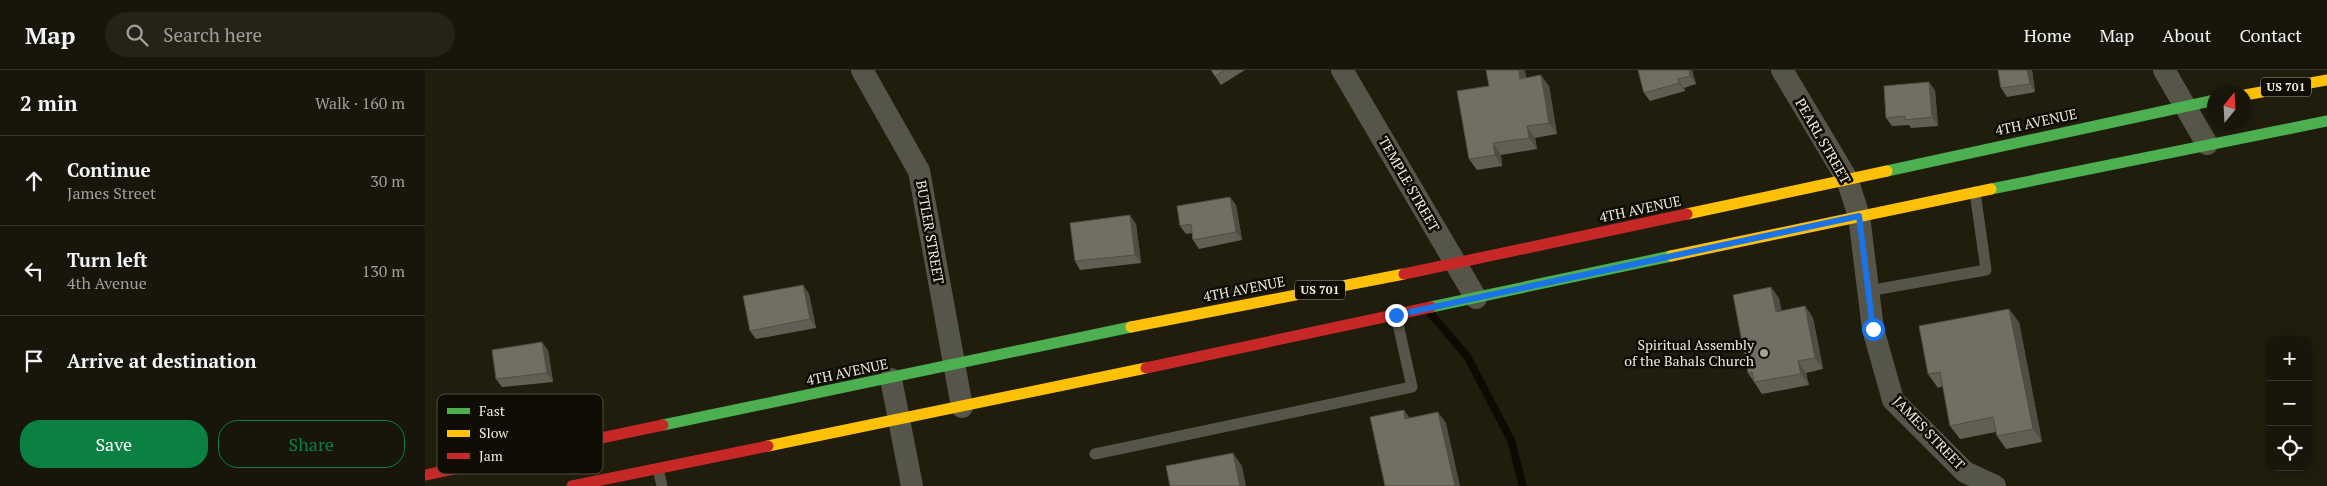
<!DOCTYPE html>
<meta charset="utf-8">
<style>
:root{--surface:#18160a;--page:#252318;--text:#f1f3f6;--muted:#9f9f9c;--line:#36352b;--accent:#0b8043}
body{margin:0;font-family:"PT Serif",serif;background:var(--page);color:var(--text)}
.controls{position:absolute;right:15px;bottom:15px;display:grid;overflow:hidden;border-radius:10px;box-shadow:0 2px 8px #0003}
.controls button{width:45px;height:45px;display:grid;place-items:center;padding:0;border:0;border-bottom:1px solid var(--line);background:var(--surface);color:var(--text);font:25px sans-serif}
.compass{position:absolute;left:1782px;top:15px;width:45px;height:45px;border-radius:50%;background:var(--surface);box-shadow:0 2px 8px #0003;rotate:18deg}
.stop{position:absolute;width:15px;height:15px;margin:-11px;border:4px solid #1a73e8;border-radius:50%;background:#fff}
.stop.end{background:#1a73e8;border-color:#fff;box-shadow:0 1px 5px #0008}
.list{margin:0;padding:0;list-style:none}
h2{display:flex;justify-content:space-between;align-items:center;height:65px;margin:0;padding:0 20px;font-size:21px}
h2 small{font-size:16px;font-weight:400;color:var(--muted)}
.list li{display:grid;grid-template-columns:32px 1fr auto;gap:15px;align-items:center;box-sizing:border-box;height:90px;padding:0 20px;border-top:1px solid var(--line)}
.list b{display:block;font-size:19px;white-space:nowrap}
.list p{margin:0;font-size:16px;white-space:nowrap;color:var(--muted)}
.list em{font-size:16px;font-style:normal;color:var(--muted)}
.actions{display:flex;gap:10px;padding:15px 20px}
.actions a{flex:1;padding:11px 0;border:1px solid var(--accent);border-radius:20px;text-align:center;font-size:18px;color:var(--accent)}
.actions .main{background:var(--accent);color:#fff}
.icon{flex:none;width:28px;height:28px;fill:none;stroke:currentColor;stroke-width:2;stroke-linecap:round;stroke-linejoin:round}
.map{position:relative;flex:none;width:1902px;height:416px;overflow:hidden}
header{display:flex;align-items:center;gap:30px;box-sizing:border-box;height:70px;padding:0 25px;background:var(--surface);border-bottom:1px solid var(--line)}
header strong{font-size:24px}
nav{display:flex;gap:28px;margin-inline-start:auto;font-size:18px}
.search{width:350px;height:45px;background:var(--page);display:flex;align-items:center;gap:12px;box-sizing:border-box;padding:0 18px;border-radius:28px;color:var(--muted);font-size:19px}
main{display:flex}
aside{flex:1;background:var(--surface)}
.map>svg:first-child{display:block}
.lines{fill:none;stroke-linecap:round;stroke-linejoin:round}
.stream{stroke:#0f0a01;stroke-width:8}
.lane{stroke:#565549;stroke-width:11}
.street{stroke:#565549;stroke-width:22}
.fast{stroke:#4caf50;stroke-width:11}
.slow{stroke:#ffc107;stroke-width:11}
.jam{stroke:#c62828;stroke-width:11}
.wall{fill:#615f53}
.shaded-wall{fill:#4f4e44}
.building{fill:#716f61;stroke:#4f4e44}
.route{stroke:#1a73e8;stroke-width:6}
.poi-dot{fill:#a6a392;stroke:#0e0c03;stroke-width:2}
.labels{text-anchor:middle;stroke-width:5;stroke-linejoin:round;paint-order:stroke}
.shield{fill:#0e0c03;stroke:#aba89a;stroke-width:1}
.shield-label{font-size:12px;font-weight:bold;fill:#eeebda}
.street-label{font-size:14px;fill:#eeebda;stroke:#0e0c03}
.poi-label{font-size:14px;fill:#eeebda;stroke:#0e0c03;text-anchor:end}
.key{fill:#0e0c03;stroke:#514f44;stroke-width:1}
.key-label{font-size:14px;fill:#eeebda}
</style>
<header>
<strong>Map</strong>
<div class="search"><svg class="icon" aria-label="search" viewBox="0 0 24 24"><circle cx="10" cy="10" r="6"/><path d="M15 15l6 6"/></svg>Search here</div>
<nav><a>Home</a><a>Map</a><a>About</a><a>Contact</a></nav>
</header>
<main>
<aside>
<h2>2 min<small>Walk · 160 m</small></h2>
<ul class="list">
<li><svg class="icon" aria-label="ahead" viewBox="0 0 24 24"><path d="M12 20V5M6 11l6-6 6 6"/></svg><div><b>Continue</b><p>James Street</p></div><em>30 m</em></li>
<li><svg class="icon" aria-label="left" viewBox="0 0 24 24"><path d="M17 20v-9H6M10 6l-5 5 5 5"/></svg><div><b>Turn left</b><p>4th Avenue</p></div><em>130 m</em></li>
<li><svg class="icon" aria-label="arrive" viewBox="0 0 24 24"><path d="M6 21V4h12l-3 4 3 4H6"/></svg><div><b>Arrive at destination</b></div></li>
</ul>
<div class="actions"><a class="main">Save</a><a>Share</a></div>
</aside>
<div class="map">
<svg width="1902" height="416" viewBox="0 0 1902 416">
<rect width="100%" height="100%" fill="#201d0d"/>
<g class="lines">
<path class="stream" d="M1005,243L1042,286L1086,370L1098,416"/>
<g class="lane">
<path d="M1443,221L1561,200L1550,122"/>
<path d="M670,384L987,317L971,245"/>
<path d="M233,399L237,416"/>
</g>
<g class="street">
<path d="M437,0L494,101L537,337"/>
<path d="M917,0L1051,228"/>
<path d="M1357,0L1422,109L1434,146L1448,259L1468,330L1540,402L1570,416"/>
<path d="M1739,0L1782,74"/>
<path d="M466,309L487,416"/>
</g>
<g class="fast">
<path d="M1462,101L1790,30"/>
<path d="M1566,119L1902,51"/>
<path d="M1006,237L1246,186"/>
<path d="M238,355L706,257"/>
</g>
<g class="slow">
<path d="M1820,25L1902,10"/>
<path d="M1262,144L1462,101"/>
<path d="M1246,186L1566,119"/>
<path d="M706,257L979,204"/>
<path d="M343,376L721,298"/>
</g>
<g class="jam">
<path d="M979,204L1262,144"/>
<path d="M721,298L1006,237"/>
<path d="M0,405L238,355"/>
<path d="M147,416L343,376"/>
</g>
</g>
<g class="wall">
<path d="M786,0H820L796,15Z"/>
<path d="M1213,0H1267L1271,14L1259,18L1260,21L1225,31L1219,23Z"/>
<path d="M1573,0H1607L1610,22L1582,27L1576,18Z"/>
<path d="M1100,1L1101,8L1124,16L1132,64L1110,68L1112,79L1076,85L1077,96L1052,100L1044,89Z"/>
<path d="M1504,12L1510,21L1513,56L1486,58L1484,55L1467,56L1461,48Z"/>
<path d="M811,135L817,170L774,179L768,170L767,163L761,164L755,156Z"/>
<path d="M711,154L716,193L655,200L650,191Z"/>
<path d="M378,215L384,224L391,258L331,269L325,261Z"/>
<path d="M1354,228L1356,241L1380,236L1388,248L1398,299L1381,303L1384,315L1337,324L1323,303Z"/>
<path d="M1594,252L1617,372L1581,379L1572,366L1571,362L1535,369L1525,356L1518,316L1513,318L1503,304Z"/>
<path d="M123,280L128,312L77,317L71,309Z"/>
</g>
<g class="shaded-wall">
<path d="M1094,0H1099L1100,1L1103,20L1095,9Z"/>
<path d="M1264,0H1267L1271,14L1265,6Z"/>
<path d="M1602,0H1607L1610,22L1605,14Z"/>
<path d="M1116,5L1124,16L1132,64L1124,53Z"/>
<path d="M1253,9L1259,18L1260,21L1254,13Z"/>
<path d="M1504,12L1510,21L1513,56L1507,47Z"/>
<path d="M1102,56L1110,68L1112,79L1104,68Z"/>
<path d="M1068,73L1076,85L1077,96L1070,85Z"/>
<path d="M805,127L811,135L817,170L811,162Z"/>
<path d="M705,145L711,154L716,193L710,185Z"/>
<path d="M378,215L384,224L391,258L385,249Z"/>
<path d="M1346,217L1354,228L1359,253L1351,242Z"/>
<path d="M1380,236L1388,248L1398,299L1390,288Z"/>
<path d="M1584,239L1594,252L1617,372L1608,359Z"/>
<path d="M117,272L123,280L128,312L122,303Z"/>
<path d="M1373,291L1381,303L1384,315L1376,304Z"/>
<path d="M979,340L987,351L980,349Z"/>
<path d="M1013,342L1021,353L1035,416H1030Z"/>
<path d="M808,383L817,396L821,416H815Z"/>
</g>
<g class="building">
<path d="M786,0H800L790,6Z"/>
<path d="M1061,0H1094L1095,9L1116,5L1124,53L1102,56L1104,68L1068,73L1070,85L1044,89L1032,21L1064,16Z"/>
<path d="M1213,0H1264L1265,6L1253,9L1254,13L1219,23Z"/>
<path d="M1573,0H1602L1605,14L1576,18Z"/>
<path d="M1504,12L1507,47L1480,50V46L1461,48L1459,16Z"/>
<path d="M805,127L811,162L768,170L766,154L755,156L752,136Z"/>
<path d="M705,145L710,185L650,191L645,153Z"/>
<path d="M378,215L385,249L325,261L318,226Z"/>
<path d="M1346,217L1351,242L1380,236L1390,288L1373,291L1376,304L1329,312L1327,302L1323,303L1308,225Z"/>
<path d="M1584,239L1608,359L1572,366L1568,347L1525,356L1515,302L1503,304L1494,256Z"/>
<path d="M117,272L122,303L71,309L67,280Z"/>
<path d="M979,340L980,349L1013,342L1030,416H960L945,347Z"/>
<path d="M808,383L815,416H745L741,396Z"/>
</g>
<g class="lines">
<path class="route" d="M971,245L1434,146L1448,259"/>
</g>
<circle class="poi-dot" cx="1339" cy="283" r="5"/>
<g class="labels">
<g class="shield">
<rect x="1836" y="7.5" width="50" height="19" rx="4"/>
<rect x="870" y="210.5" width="50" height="19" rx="4"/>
</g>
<g class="shield-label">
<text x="1861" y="21">US 701</text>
<text x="895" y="224">US 701</text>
</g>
<g class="street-label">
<text transform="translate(1611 52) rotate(-12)" y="5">4TH AVENUE</text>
<text transform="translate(1398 71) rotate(60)" y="5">PEARL STREET</text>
<text transform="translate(984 114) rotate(60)" y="5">TEMPLE STREET</text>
<text transform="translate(1215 139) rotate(-12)" y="5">4TH AVENUE</text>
<text transform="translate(505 162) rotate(80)" y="5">BUTLER STREET</text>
<text transform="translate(819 219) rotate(-11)" y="5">4TH AVENUE</text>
<text transform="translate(422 302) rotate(-12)" y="5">4TH AVENUE</text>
<text transform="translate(1504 363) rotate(46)" y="5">JAMES STREET</text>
</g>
<g class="poi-label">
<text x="1329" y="280">Spiritual Assembly<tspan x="1329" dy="16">of the Bahals Church</tspan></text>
</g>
</g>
<rect x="12" y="324" width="166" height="80" rx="8" class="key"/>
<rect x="22" y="338" width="23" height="6" fill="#4caf50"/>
<rect x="22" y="360" width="23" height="7" fill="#ffc107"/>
<rect x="22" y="383" width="23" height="6" fill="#c62828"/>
<g class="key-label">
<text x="54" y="346">Fast</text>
<text x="54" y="368">Slow</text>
<text x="54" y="391">Jam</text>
</g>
</svg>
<div class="controls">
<button>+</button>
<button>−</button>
<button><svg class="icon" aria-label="locate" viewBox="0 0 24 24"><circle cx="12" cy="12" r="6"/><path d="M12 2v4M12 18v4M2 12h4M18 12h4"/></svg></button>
</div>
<svg class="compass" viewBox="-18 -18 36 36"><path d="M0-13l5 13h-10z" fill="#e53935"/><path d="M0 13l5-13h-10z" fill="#9f9f9c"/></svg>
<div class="stop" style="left:1448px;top:259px"></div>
<div class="stop end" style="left:971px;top:245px"></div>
</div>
</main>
